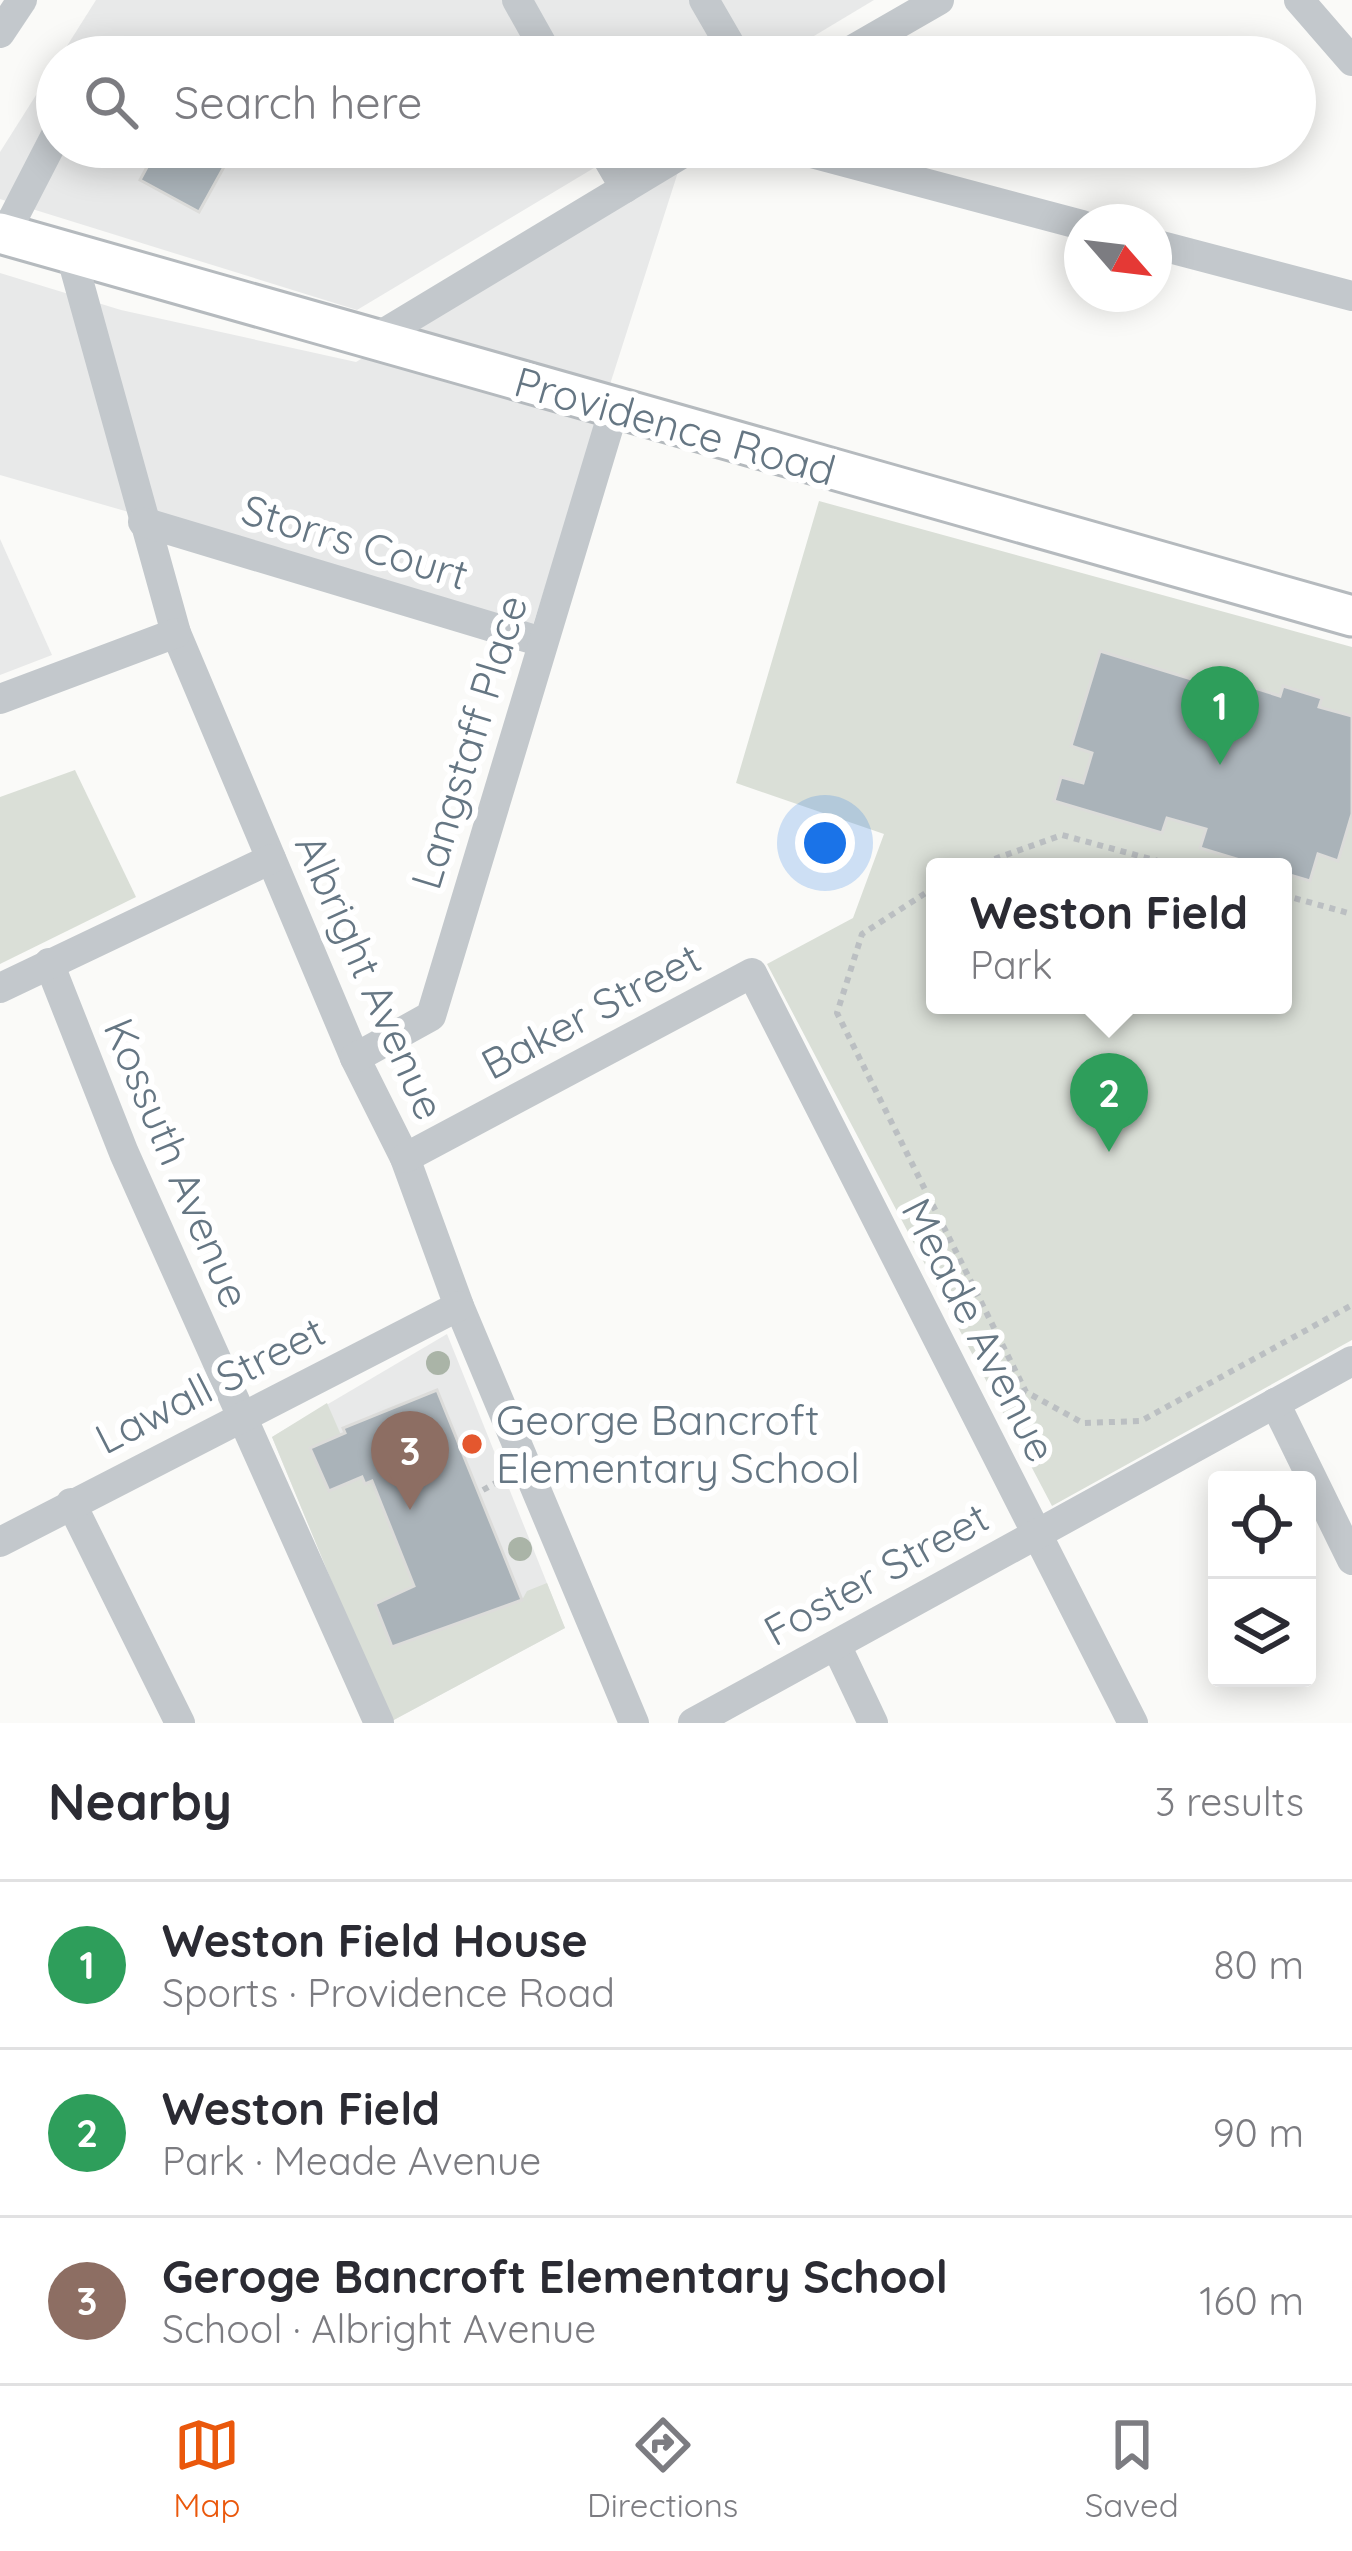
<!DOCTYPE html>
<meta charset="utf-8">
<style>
:root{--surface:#fff;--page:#f2f2f3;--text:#2b2b33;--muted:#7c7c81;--line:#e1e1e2;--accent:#ea580c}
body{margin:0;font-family:Quicksand,sans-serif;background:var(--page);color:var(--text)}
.controls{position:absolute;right:36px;bottom:36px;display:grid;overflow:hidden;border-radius:12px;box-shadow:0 6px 30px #0003}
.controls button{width:108px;height:108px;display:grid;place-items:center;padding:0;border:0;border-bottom:3px solid var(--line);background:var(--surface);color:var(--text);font:60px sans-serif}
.compass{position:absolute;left:1064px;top:204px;width:108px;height:108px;border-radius:50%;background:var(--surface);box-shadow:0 6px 30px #0003;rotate:118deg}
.you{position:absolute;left:825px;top:843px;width:42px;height:42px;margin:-30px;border:9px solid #fff;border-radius:50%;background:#1a73e8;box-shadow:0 0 0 18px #1a73e833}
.badge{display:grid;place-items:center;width:78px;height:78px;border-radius:50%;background:var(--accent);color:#fff;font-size:39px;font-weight:700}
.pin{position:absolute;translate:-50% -99px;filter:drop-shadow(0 3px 6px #0008)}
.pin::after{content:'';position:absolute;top:63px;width:42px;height:36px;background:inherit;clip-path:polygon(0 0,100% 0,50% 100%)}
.popup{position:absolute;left:926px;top:858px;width:366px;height:156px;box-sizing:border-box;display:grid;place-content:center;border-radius:12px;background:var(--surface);filter:drop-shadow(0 3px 9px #0005);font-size:39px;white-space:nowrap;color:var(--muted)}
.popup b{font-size:45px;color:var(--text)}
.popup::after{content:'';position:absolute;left:50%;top:100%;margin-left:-24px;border:24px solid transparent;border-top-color:var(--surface)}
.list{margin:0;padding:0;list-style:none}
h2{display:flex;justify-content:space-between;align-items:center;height:156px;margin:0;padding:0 48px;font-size:51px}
h2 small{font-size:39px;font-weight:400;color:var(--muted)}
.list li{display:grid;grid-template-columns:78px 1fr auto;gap:36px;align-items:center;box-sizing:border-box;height:168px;padding:0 48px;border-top:3px solid var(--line)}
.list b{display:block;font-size:45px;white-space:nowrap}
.list p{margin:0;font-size:39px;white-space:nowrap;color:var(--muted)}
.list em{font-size:39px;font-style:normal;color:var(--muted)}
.icon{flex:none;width:66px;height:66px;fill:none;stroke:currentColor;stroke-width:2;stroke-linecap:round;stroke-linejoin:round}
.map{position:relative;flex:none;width:1352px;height:1723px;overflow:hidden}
.search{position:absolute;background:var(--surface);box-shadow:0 6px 30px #0003;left:36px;right:36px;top:36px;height:132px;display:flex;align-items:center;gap:30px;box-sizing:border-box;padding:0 42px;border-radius:66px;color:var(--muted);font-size:45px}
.sheet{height:660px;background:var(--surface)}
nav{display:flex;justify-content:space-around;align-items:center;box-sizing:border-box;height:168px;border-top:3px solid var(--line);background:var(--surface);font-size:33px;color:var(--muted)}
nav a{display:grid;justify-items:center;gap:6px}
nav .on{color:var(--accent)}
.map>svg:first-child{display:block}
.built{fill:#e8e9e9}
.green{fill:#dadfd7;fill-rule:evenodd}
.building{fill:#aab3b9;stroke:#dcdcda;stroke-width:3}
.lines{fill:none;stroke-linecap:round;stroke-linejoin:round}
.major-casing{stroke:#b5babe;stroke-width:45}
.path{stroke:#bbbfc2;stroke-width:6;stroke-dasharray:6 6;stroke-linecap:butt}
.minor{stroke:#c3c8cc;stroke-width:30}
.major{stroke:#fff;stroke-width:39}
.tree{fill:#aab4a7}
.poi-dot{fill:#e4572e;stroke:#fff;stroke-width:4.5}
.labels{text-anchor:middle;stroke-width:12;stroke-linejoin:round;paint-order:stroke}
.street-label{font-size:42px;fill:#657683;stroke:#fff}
.poi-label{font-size:42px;fill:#657683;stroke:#fff;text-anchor:start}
</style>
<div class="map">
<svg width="1352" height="1723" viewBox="0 0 1352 1723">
<rect width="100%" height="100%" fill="#fafaf8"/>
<g class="built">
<path d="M96,0H874L779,57H60Z"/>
<path d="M57,62V147H629L357,310L0,199V152Z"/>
<path d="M678,172L532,628L0,475V273L121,310L356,362Z"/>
<path d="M0,539L52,655L0,675Z"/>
<path d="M447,1334L565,1628L390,1722L272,1437Z"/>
</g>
<g class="green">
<path d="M819,501L1352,647V1340L1052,1506L767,964L853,918L884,834L736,783ZM935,867H1283V1005H935Z"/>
<path d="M75,770L136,897L0,964V797Z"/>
<path d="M327,1403L341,1435L310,1449L328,1490L362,1477L372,1481L414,1586L375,1604L392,1647L522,1600L527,1591L547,1583L565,1628L390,1722L272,1437Z"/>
</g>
<g class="building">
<path d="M158,147H235L199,212L140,180Z"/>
<path d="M1100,651L1198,681L1191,705L1212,712L1223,678L1280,696L1283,686L1322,698L1319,707L1352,716V814L1338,861L1318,854L1310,881L1283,873V867H1263L1200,848L1206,829L1167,818L1162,833L1054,801L1061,777L1083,783L1092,753L1071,746Z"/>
<path d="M437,1390L522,1600L392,1647L375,1604L414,1586L372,1481L365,1484L362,1477L329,1491L310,1448L345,1433L343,1428Z"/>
</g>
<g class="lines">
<g class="major-casing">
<path id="major" d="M0,233L1352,616"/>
</g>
<g class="path">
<path d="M972,867L1062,835L1180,867"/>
<path d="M935,887L862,934L837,1013L1026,1392L1083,1423L1141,1421L1352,1305"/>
<path d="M1283,895L1352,914"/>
<path d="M483,1490L501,1480"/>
</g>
<g class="minor">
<path d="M517,0L549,57"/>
<path d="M704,0L737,57"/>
<path d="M1299,0L1352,61"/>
<path d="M0,33L22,0"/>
<path d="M840,57L939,0"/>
<path d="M601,147L625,188"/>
<path d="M789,147L1082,225"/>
<path d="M5,234L57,133"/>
<path d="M1154,244L1352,296"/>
<path d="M70,251L176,633L355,1058L405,1158L459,1306L634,1723"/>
<path d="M371,341L693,147"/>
<path d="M143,522L542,642"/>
<path d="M0,699L176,633"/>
<path d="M49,963L124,1153L379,1723"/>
<path d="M0,988L271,859"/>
<path d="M355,1058L431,1016L614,409"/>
<path d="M405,1158L752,973L1133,1723"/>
<path d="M1275,1403L1352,1560"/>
<path d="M71,1503L180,1723"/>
<path d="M0,1542L459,1306"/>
<path d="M836,1645L873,1723"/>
<path d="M693,1723L1352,1361"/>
</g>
<use href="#major" class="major"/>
</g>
<g class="tree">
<circle cx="438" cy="1363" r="12"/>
<circle cx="520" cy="1549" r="12"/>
</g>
<circle class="poi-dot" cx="472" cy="1444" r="12"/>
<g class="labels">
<g class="street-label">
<text transform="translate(675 426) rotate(16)" y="15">Providence Road</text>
<text transform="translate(355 542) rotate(17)" y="15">Storrs Court</text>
<text transform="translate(469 742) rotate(-73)" y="15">Langstaff Place</text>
<text transform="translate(370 977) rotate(66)" y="15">Albright Avenue</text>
<text transform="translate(591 1011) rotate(-28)" y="15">Baker Street</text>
<text transform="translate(177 1163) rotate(67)" y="15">Kossuth Avenue</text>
<text transform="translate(979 1330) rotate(63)" y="15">Meade Avenue</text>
<text transform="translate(210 1385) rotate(-27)" y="15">Lawall Street</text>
<text transform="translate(876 1574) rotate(-29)" y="15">Foster Street</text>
</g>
<g class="poi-label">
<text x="496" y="1435">George Bancroft<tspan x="496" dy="48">Elementary School</tspan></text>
</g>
</g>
</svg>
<div class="controls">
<button><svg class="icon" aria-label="locate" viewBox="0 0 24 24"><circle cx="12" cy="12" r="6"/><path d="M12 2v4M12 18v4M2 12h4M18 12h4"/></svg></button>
<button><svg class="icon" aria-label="layers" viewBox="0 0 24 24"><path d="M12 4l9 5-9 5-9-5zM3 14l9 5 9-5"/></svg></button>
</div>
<svg class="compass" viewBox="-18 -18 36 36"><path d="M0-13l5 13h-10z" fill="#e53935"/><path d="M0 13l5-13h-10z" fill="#7c7c81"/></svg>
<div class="you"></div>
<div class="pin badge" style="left:1220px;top:765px;background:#2e9e5b">1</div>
<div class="pin badge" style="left:1109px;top:1152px;background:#2e9e5b">2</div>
<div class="popup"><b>Weston Field</b>Park</div>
<div class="pin badge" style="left:410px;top:1510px;background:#8d6e63">3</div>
<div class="search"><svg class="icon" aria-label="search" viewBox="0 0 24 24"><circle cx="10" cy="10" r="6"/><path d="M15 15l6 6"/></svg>Search here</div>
</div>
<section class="sheet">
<h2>Nearby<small>3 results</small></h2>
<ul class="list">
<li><span class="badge" style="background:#2e9e5b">1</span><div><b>Weston Field House</b><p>Sports · Providence Road</p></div><em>80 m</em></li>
<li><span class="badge" style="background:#2e9e5b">2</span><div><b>Weston Field</b><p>Park · Meade Avenue</p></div><em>90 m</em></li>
<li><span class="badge" style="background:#8d6e63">3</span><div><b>Geroge Bancroft Elementary School</b><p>School · Albright Avenue</p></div><em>160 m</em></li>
</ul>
</section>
<nav>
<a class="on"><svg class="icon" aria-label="map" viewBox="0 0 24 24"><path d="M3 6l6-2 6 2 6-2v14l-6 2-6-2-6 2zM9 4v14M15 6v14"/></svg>Map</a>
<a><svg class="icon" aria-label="directions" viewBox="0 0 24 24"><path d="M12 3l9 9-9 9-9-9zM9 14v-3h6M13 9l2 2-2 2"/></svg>Directions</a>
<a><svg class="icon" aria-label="saved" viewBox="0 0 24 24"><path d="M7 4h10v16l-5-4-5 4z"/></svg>Saved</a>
</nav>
